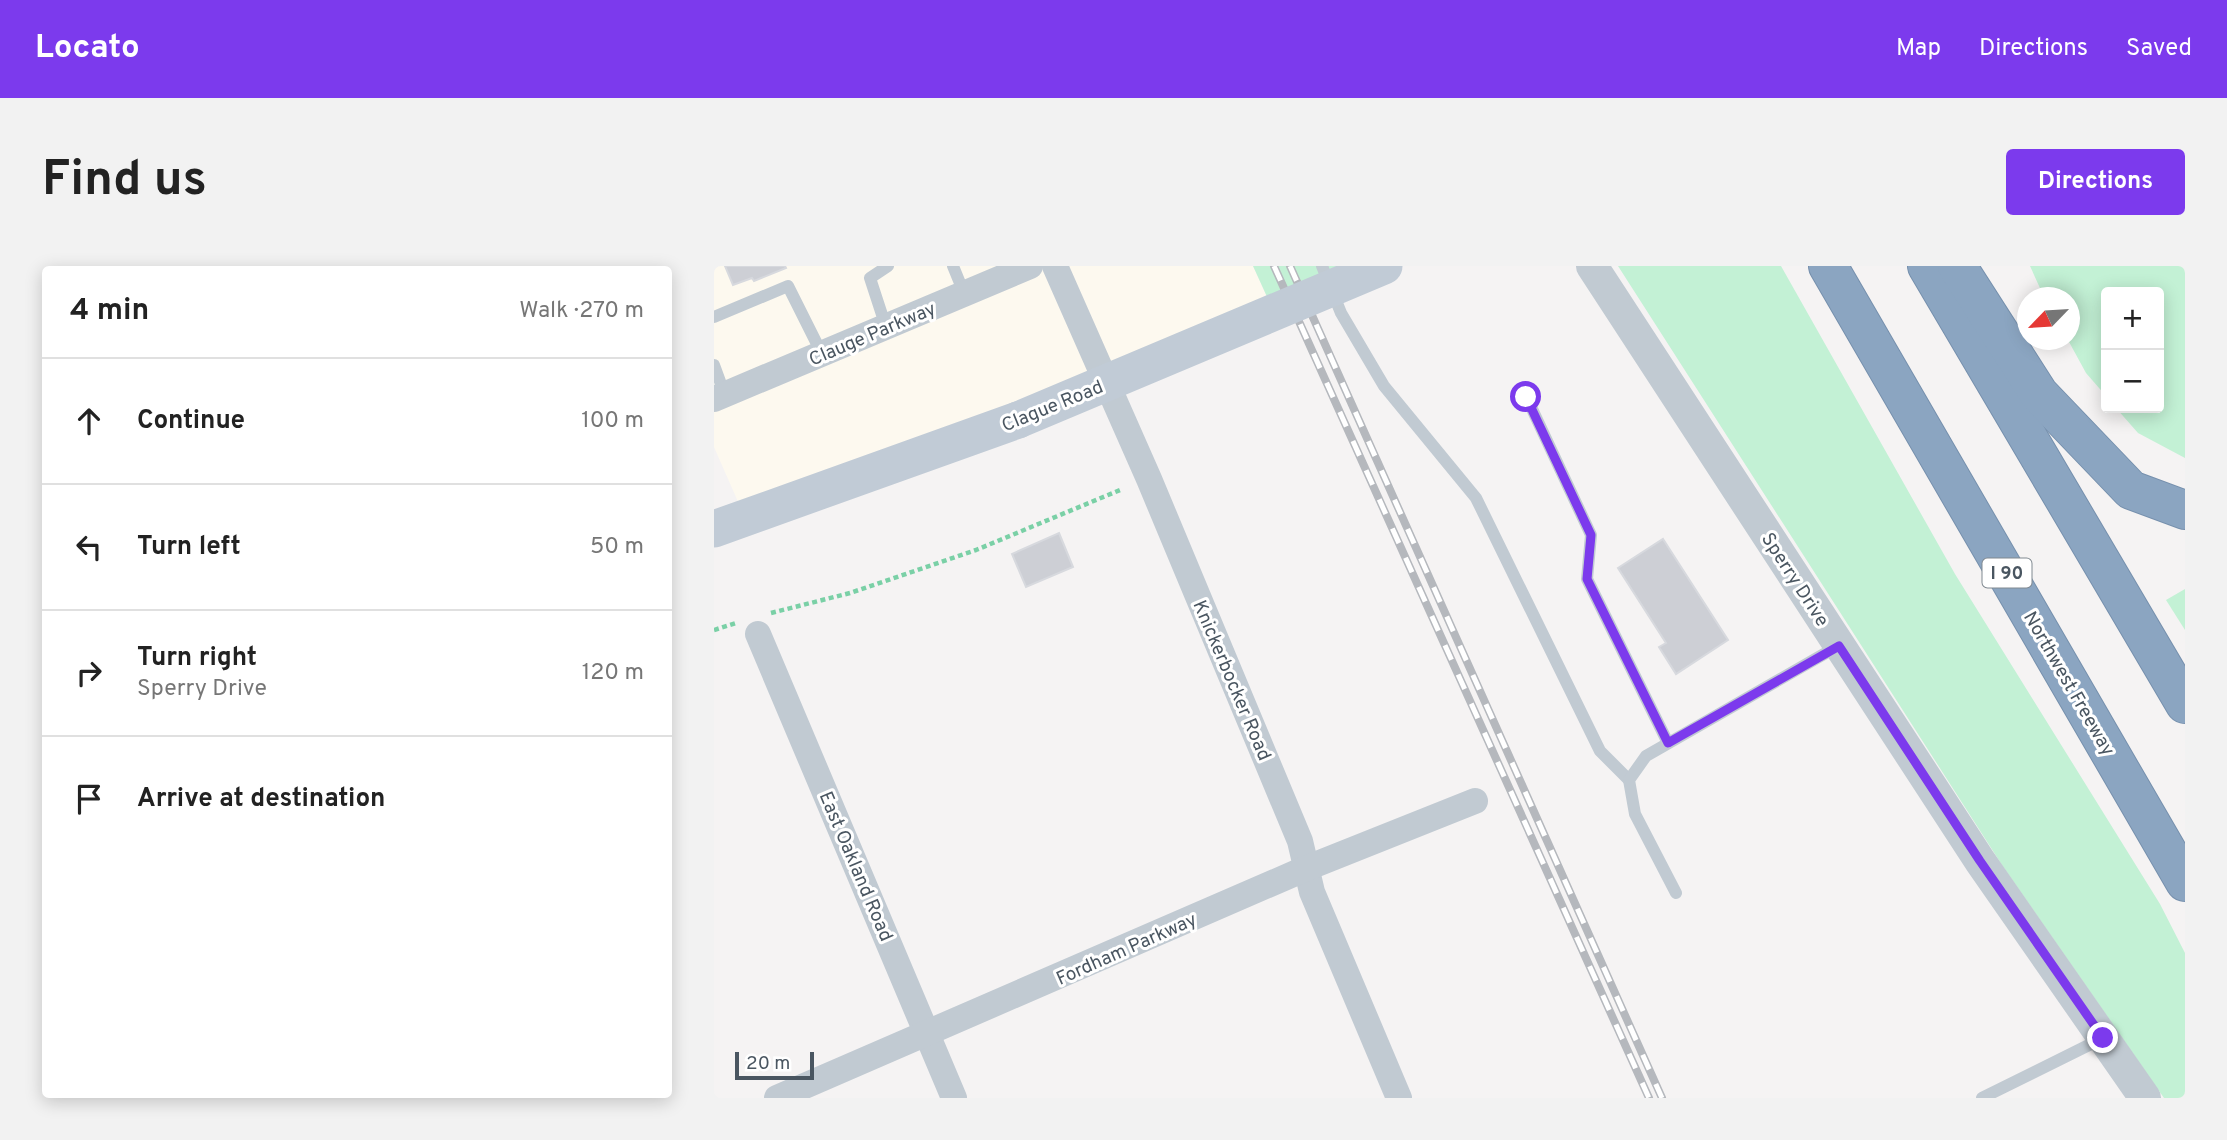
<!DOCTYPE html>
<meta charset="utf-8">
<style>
:root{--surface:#fff;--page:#f2f2f2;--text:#222;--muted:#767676;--line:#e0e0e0;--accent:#7c3aed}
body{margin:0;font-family:Overpass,sans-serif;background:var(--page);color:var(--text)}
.controls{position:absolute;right:21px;top:21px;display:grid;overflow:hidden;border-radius:7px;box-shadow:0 4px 18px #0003}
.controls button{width:63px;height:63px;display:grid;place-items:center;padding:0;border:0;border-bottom:2px solid var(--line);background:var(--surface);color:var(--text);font:35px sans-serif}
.compass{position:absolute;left:1303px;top:21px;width:63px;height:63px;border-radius:50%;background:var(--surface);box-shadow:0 4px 18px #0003;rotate:245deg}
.scale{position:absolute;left:21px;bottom:18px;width:79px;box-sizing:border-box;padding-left:7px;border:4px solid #4a5661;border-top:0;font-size:19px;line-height:24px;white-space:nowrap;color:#4a5661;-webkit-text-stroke:5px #fff;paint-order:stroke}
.stop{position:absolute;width:21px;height:21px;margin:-16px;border:5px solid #7c3aed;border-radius:50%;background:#fff}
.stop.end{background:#7c3aed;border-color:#fff;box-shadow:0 2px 7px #0008}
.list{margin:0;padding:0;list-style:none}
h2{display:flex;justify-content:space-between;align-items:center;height:91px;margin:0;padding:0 28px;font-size:30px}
h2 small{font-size:23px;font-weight:400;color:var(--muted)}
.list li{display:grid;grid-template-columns:46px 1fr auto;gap:21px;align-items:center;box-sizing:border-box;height:126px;padding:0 28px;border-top:2px solid var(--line)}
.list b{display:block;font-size:26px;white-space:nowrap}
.list p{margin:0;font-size:23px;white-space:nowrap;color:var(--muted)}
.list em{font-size:23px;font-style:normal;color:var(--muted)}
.icon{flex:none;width:38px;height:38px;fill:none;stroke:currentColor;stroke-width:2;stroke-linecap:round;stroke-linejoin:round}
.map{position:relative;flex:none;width:1471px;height:832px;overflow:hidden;border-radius:7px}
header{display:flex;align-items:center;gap:42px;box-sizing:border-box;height:98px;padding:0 35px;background:var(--accent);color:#fff}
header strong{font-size:33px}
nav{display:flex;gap:38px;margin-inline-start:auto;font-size:24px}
.intro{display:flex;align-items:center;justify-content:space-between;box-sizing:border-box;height:168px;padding:0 42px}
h1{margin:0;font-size:49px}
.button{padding:18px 32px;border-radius:7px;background:var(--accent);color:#fff;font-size:24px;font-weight:700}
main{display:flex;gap:42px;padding:0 42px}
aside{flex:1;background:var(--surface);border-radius:7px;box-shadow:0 4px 18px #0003}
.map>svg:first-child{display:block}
.commercial{fill:#fdf9ef}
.green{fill:#c3f1d5}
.building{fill:#cdcfd5;stroke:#d7d9de;stroke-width:2}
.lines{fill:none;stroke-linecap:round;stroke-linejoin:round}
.motorway-casing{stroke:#7690ad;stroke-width:40}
.path{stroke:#7ad0a6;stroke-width:4.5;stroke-dasharray:5 3.5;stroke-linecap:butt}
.service{stroke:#c1cad2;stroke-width:12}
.minor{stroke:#c1cad2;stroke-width:26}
.tertiary{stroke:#c1cad2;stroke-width:32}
.secondary{stroke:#c1cbd6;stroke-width:37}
.motorway{stroke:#8ba5c1;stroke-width:38}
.rail-casing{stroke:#b5b8bd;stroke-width:8}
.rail{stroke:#fff;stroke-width:5;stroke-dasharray:16;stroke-linecap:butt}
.secondary-bridge{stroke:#c1cbd6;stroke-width:37}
.route{stroke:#7c3aed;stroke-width:9}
.labels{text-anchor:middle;stroke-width:6;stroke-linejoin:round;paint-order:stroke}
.shield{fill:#fff;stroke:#808990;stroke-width:2}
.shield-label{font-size:18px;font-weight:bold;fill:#4a5661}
.street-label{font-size:19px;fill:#4a5661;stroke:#fff}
</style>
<header>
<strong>Locato</strong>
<nav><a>Map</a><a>Directions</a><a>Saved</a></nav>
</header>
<div class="intro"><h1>Find us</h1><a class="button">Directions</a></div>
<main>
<aside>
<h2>4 min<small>Walk · 270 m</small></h2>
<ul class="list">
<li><svg class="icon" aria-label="ahead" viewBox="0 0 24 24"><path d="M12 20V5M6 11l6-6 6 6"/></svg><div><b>Continue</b></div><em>100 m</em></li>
<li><svg class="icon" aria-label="left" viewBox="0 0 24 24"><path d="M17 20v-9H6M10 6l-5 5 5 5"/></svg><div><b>Turn left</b></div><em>50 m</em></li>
<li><svg class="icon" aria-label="right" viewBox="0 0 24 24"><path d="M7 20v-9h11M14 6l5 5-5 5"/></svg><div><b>Turn right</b><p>Sperry Drive</p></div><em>120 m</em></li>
<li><svg class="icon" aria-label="arrive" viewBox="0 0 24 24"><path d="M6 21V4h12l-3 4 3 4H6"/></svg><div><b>Arrive at destination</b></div></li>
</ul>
</aside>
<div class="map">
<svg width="1471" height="832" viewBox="0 0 1471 832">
<rect width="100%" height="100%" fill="#f5f3f3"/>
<path class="commercial" d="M0,0H539L554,33L305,136L25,238L0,181Z"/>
<g class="green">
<path d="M539,0H624L554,33Z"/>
<path d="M904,0H1067L1241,308L1446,638L1471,687V832H1450L1288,599Z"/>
<path d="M1316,0H1471V192L1424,167L1402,142H1445V26H1392V130L1372,107L1354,74L1356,32L1330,31Z"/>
<path d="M1471,323V364L1452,334Z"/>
</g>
<g class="building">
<path d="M11,0H71L72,2L40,15L38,12L19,19Z"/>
<path d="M345,267L359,301L312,321L298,288Z"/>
<path d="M949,273L1014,374L962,408L945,381L952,377L904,302Z"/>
</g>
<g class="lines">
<g class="motorway-casing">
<g id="motorway">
<path d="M1114,0L1471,616"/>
<path d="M1213,0L1471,438"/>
<path d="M1243,0L1325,128L1417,224L1471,244"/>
</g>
</g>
<g class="path">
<path d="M57,347L136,327L262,284L406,224"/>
<path d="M0,364L22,357"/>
</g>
<g class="service">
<path d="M239,0L250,27"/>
<path d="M608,0L627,47L670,120L762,232L886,485L915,514"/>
<path d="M0,51L74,20L108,88"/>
<path d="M172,61L156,12L174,0"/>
<path d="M0,99L11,129"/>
<path d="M812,130L877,269L873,313L954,477"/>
<path d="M962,627L921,548L915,514L932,490L1124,380"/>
<path d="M1268,832L1389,772"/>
</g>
<g class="minor">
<path d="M341,0L435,213L586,575L598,626L685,832"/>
<path d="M0,133L316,0"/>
<path d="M44,368L240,832"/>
<path d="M63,832L593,602L761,535"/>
</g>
<path class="tertiary" d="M878,0L1266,595L1431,832"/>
<path class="secondary" d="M0,263L304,154"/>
<use href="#motorway" class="motorway"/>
<g class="rail-casing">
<g id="rail">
<path d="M560,0L935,832"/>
<path d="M576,0L948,832"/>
</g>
</g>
<use href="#rail" class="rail"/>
<path class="secondary-bridge" d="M304,154L670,0"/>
</g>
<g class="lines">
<path class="route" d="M812,131L877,269L873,313L954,477L1125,380L1266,595L1389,772"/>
</g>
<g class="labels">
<rect class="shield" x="1268.5" y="292.5" width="49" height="29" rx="5"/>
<g class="shield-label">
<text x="1293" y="313">I 90</text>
</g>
<g class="street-label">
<text transform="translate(158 67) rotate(-23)" y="7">Clauge Parkway</text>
<text transform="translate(338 139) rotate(-22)" y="7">Clague Road</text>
<text transform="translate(1082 313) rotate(57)" y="7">Sperry Drive</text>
<text transform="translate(519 414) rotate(67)" y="7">Knickerbocker Road</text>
<text transform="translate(1356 417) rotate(60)" y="7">Northwest Freeway</text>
<text transform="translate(143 600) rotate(67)" y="7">East Oakland Road</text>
<text transform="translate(412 682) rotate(-24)" y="7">Fordham Parkway</text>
</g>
</g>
</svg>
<div class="controls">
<button>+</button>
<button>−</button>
</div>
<svg class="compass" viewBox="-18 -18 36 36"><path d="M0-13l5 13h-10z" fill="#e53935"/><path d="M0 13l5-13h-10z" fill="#767676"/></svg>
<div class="scale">20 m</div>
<div class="stop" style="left:812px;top:131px"></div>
<div class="stop end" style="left:1389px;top:772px"></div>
</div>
</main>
